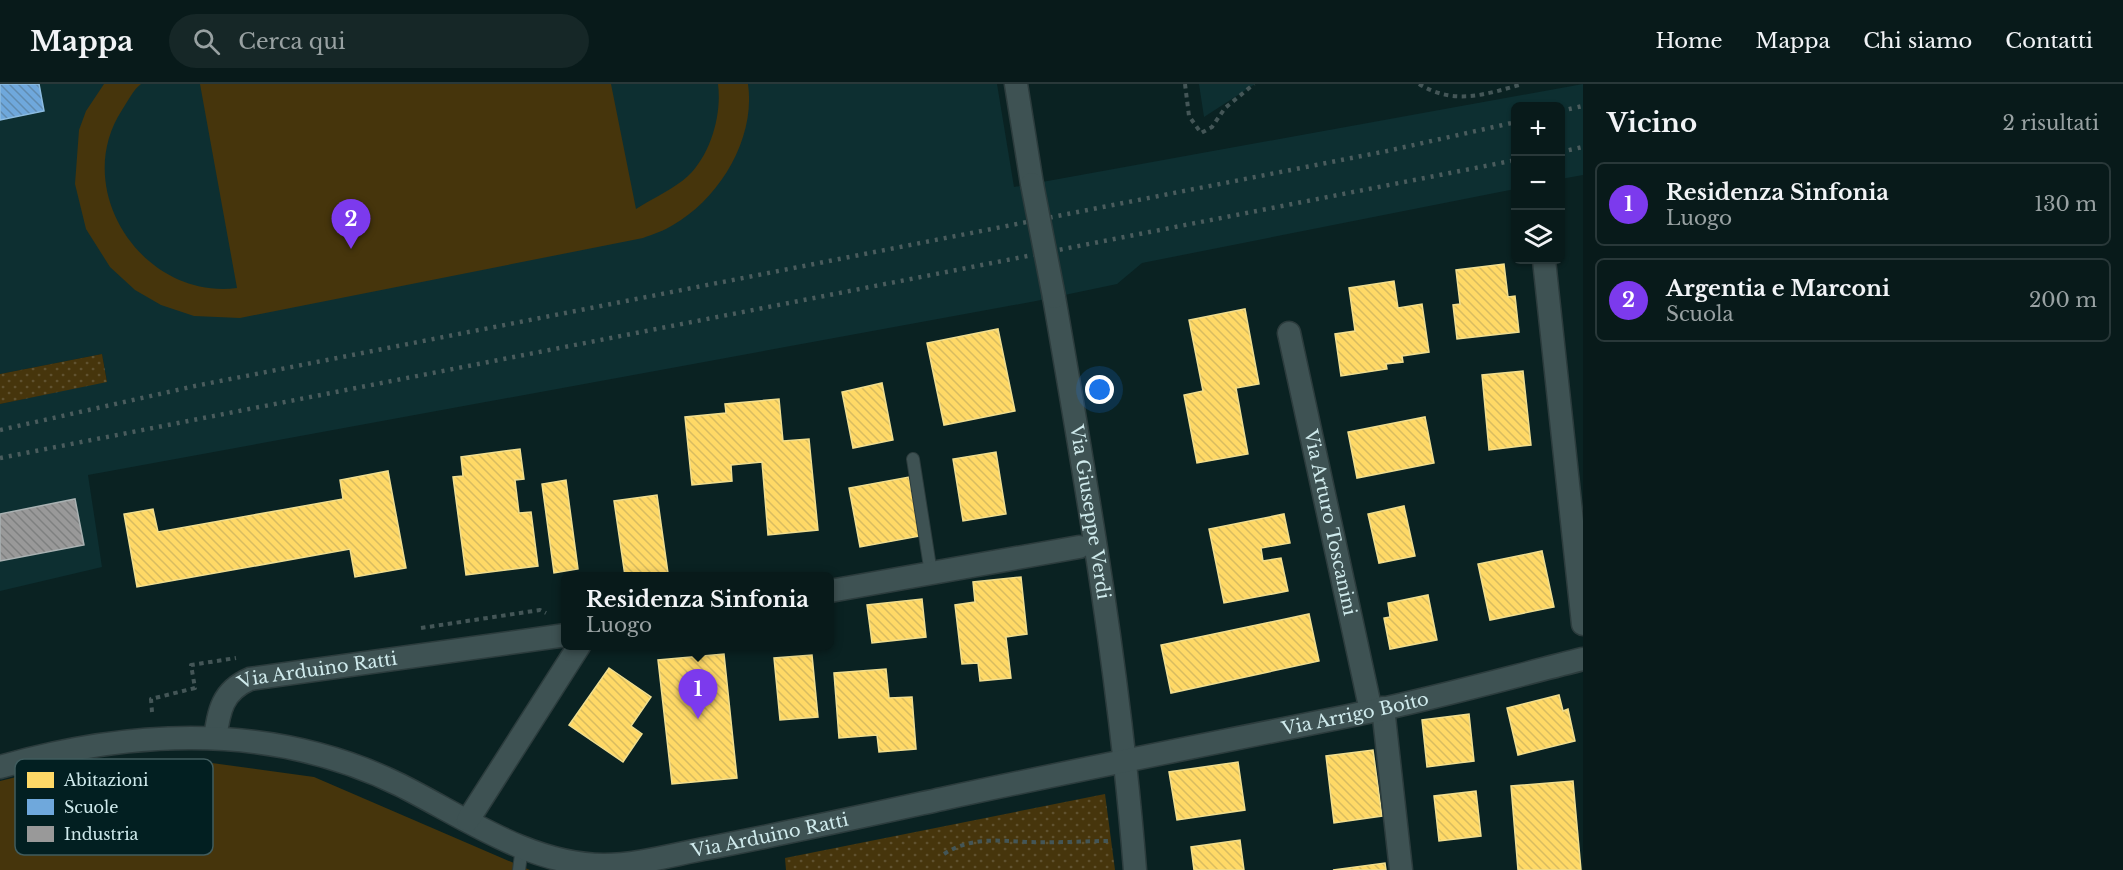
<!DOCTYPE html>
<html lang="it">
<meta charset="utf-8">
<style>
:root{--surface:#081a1a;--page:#162727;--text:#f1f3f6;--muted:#98a1a2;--line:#293839;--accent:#7c3aed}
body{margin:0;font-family:"Libre Baskerville",serif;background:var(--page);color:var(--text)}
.controls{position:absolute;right:18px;top:18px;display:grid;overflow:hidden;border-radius:9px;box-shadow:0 2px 4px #0004}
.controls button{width:54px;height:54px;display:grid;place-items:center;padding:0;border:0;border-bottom:2px solid var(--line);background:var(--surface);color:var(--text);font:30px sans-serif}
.you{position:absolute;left:1100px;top:306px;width:21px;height:21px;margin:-15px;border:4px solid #fff;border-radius:50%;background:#1a73e8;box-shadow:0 0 0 9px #1a73e833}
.badge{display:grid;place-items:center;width:39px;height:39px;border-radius:50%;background:var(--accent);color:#fff;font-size:20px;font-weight:700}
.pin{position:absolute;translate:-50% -50px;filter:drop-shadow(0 2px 3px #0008)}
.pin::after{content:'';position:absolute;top:32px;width:21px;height:18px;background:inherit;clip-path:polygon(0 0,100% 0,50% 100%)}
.popup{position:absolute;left:561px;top:488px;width:273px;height:78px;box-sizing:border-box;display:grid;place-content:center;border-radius:9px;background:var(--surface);filter:drop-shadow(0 2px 4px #0005);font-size:20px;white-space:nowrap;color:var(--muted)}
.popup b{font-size:22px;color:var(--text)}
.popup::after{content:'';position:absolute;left:50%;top:100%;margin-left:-12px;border:12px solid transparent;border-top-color:var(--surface)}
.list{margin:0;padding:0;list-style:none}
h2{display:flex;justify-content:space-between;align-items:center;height:78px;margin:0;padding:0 24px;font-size:26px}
h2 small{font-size:20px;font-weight:400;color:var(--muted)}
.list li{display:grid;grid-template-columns:39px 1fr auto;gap:18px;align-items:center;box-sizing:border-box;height:84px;margin:0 12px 12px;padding:0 12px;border:2px solid var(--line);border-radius:9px}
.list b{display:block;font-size:22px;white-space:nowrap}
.list p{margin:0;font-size:20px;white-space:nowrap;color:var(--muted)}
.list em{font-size:20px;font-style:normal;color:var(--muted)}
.icon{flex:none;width:33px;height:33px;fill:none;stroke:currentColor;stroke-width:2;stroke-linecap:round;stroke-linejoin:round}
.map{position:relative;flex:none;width:1583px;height:786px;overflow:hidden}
header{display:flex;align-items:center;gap:36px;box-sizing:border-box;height:84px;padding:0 30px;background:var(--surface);border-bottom:2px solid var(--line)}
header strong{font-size:28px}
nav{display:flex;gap:33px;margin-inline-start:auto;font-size:21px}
.search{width:420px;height:54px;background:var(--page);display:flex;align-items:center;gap:15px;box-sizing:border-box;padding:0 21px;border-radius:33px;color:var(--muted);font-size:22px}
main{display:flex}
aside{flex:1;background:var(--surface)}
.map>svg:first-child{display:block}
.built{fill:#0d2f31}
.grass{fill:url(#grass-dots)}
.park{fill:#46350c}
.homes{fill:url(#homes-back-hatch);stroke:#f1de8e;stroke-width:1.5}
.schools{fill:url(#schools-back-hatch);stroke:#8cbce1;stroke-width:1.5}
.industry{fill:url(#industry-back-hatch);stroke:#a9b1b2;stroke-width:1.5}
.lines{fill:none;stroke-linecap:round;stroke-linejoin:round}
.service-casing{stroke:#2c3c3d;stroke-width:14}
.minor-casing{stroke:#2c3c3d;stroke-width:25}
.path{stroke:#445657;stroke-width:4;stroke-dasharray:4.5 4.5;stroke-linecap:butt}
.service{stroke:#3e5253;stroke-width:12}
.minor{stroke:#3e5253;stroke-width:22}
.rail{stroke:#4a5c5d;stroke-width:4.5;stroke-dasharray:3 6;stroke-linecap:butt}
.minor-bridge-casing{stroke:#2c3c3d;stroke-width:25;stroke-linecap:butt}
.minor-bridge{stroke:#3e5253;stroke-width:22}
.labels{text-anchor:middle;stroke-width:6;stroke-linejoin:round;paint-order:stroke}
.street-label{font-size:18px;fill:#cfeaec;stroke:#021f21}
.key{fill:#021f21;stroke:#405c5e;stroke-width:1.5}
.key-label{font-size:16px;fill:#cfeaec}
</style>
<header>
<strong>Mappa</strong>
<div class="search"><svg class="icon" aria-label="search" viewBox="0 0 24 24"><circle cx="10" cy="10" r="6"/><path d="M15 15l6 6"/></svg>Cerca qui</div>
<nav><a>Home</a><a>Mappa</a><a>Chi siamo</a><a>Contatti</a></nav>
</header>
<main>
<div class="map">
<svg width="1583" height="786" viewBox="0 0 1583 786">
<defs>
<pattern id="grass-dots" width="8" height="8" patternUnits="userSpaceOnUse" patternTransform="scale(1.5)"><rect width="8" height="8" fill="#46350c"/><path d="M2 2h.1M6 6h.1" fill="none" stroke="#605230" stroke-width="1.8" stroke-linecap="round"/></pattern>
<pattern id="homes-back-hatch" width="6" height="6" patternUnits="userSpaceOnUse" patternTransform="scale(1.5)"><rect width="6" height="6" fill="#ffd966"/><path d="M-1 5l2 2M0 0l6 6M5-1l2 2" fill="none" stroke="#d8bc60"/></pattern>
<pattern id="schools-back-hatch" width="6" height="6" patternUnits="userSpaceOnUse" patternTransform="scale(1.5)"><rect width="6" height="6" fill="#6fa8dc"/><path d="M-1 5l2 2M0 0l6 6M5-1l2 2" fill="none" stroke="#608baf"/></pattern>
<pattern id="industry-back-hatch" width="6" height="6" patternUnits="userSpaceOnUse" patternTransform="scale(1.5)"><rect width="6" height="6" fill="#999"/><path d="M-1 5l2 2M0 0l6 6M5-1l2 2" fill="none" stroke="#7e8080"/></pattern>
</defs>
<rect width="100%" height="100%" fill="#0a2222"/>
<g class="built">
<path d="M0,0H997L1014,103L1583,0V91L1561,95L1560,22H1516L1515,105L1142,179L1117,200L1036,217L88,391L102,483L0,507V320L107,297L102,270L0,290Z"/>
<path d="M1199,0H1255L1204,33Z"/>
</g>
<g class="grass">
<path d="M102,270L107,298L0,320V290Z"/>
<path d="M1105,710L1115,786H786L785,774Z"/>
</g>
<g class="park">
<path d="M104,0H141C133,6 128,17 122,26C70,106 143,216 237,204L200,0H611L636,125C653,114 674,105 688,92C711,70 722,30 718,0H748C756,55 719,115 673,141C664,147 653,150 643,154L240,234L194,232L161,221L135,206L110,183L86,145L75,100L79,46L86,27Z"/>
<path d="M190,676L314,693L530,786H0V697L49,685Z"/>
</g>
<g class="homes">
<path d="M1504,180L1508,213L1515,212L1519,248L1457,255L1453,221L1460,220L1456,186Z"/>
<path d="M1394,197L1398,224L1422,220L1429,268L1402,272L1403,278L1386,280L1387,285L1341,292L1335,250L1355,247L1349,204Z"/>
<path d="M1245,225L1259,300L1236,304L1248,370L1197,379L1184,311L1203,307L1189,236Z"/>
<path d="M998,245L1015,327L944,341L927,259Z"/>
<path d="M1523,287L1531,361L1489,366L1482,291Z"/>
<path d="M882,299L893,356L853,364L842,308Z"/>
<path d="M779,315L783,357L809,355L818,446L768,451L762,378L731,381L732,397L692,401L685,333L726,329L725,320Z"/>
<path d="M1425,333L1434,379L1357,394L1348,348Z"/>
<path d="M520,365L524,395L515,396L519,429L531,428L538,482L466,491L453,393L463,392L461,373Z"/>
<path d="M996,368L1006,430L963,437L953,375Z"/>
<path d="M388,387L406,484L355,493L350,465L137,503L124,430L153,425L158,448L343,415L340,396Z"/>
<path d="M909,393L920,452L860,463L849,404Z"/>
<path d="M566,396L578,485L554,489L542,400Z"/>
<path d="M657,411L668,489L625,492L614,417Z"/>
<path d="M1404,422L1415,472L1379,479L1368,430Z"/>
<path d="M1284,430L1290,459L1261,464L1263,477L1281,474L1288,507L1224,519L1209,445Z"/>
<path d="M1542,467L1554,523L1490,536L1478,480Z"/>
<path d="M1021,493L1027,550L1006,553L1011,594L980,597L978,579L962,580L955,521L975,518L973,498Z"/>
<path d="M1428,511L1437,556L1390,565L1384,534L1390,533L1388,519Z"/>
<path d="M922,515L926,553L872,559L867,521Z"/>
<path d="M1309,530L1319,577L1171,609L1161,561Z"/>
<path d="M724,570L737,694L672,700L658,576Z"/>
<path d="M812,571L818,633L780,636L774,574Z"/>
<path d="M609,584L651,613L631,642L642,650L623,678L569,641Z"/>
<path d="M886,585L889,614L912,613L916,665L879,668L877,651L839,654L834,589Z"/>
<path d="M1559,611L1563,627L1568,625L1575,657L1518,671L1507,624Z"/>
<path d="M1469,630L1474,677L1427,683L1422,636Z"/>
<path d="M1373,666L1382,732L1334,739L1326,672Z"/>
<path d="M1238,678L1245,726L1177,736L1169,688Z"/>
<path d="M1573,697L1581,786H1518L1511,702Z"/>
<path d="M1476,707L1481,752L1439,757L1434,712Z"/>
<path d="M1240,756L1244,786H1194L1191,763Z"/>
<path d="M1385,779L1386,786H1333Z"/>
</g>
<path class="schools" d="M0,0H39L44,27L0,36Z"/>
<path class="industry" d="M75,415L84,461L0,477V430Z"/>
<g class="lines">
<g class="service-casing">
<g id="service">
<path d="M913,375L931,489"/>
<path d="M519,786L522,763"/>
</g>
</g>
<g class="minor-casing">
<g id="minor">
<path d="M1016,0L1032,100"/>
<path d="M1544,176L1583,540"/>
<path id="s1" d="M1054,213C1087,404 1120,592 1135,786"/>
<path id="s2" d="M1289,249L1371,627"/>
<path d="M830,507L1079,463"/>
<path d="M1383,624L1401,786"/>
<path id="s3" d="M215,654C219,627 222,607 250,595L566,551"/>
<path id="s4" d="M0,683C133,645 272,638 400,701C464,733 530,781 604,781C639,781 675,770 709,764C787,749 864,732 942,715C1084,684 1226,657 1368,628C1440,613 1511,593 1583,575"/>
<path d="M468,736L579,562"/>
</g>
</g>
<g class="path">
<path d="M1185,0L1189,32L1201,49L1212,43L1225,24L1254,0"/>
<path d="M1419,0C1455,22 1486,10 1523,0"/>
<path d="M421,544L540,526L546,529"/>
<path d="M152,628L151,615L195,604L191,581L236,574"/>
<path d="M157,678L164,732"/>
<path d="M944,770C972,752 999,757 1030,758C1057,759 1084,757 1111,757"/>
</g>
<use href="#service" class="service"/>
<use href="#minor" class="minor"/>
<g class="rail">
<path d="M1560,27L1583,22"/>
<path d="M1560,68L1583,63"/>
<path d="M0,346L195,302L1387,67L1516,38"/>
<path d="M0,374L1516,76"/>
</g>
<g class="minor-bridge-casing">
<path id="minor-bridge" d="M1032,100L1054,213"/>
</g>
<use href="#minor-bridge" class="minor-bridge"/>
</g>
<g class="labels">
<g class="street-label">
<text dy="6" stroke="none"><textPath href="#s1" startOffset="218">Via Giuseppe Verdi</textPath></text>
<text dy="6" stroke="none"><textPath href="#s2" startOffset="194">Via Arturo Toscanini</textPath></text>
<text dy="6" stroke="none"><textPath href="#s3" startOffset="141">Via Arduino Ratti</textPath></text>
<text dy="6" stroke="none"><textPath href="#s4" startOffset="1398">Via Arrigo Boito</textPath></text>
<text dy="6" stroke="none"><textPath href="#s4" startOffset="800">Via Arduino Ratti</textPath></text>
</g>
</g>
<rect x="15" y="675" width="198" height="96" rx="9" class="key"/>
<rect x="27" y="688" width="27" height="16" fill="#ffd966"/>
<rect x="27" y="715" width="27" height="16" fill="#6fa8dc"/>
<rect x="27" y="742" width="27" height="16" fill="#999"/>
<g class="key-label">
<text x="64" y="702">Abitazioni</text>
<text x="64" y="729">Scuole</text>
<text x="64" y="756">Industria</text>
</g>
</svg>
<div class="controls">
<button>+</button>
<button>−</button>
<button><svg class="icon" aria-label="layers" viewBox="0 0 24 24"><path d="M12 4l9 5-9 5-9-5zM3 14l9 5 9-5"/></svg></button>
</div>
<div class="you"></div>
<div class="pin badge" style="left:698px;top:635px">1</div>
<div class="popup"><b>Residenza Sinfonia</b>Luogo</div>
<div class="pin badge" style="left:351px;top:165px">2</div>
</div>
<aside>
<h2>Vicino<small>2 risultati</small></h2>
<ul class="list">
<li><span class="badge">1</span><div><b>Residenza Sinfonia</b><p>Luogo</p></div><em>130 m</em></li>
<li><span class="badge">2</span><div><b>Argentia e Marconi</b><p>Scuola</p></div><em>200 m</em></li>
</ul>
</aside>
</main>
